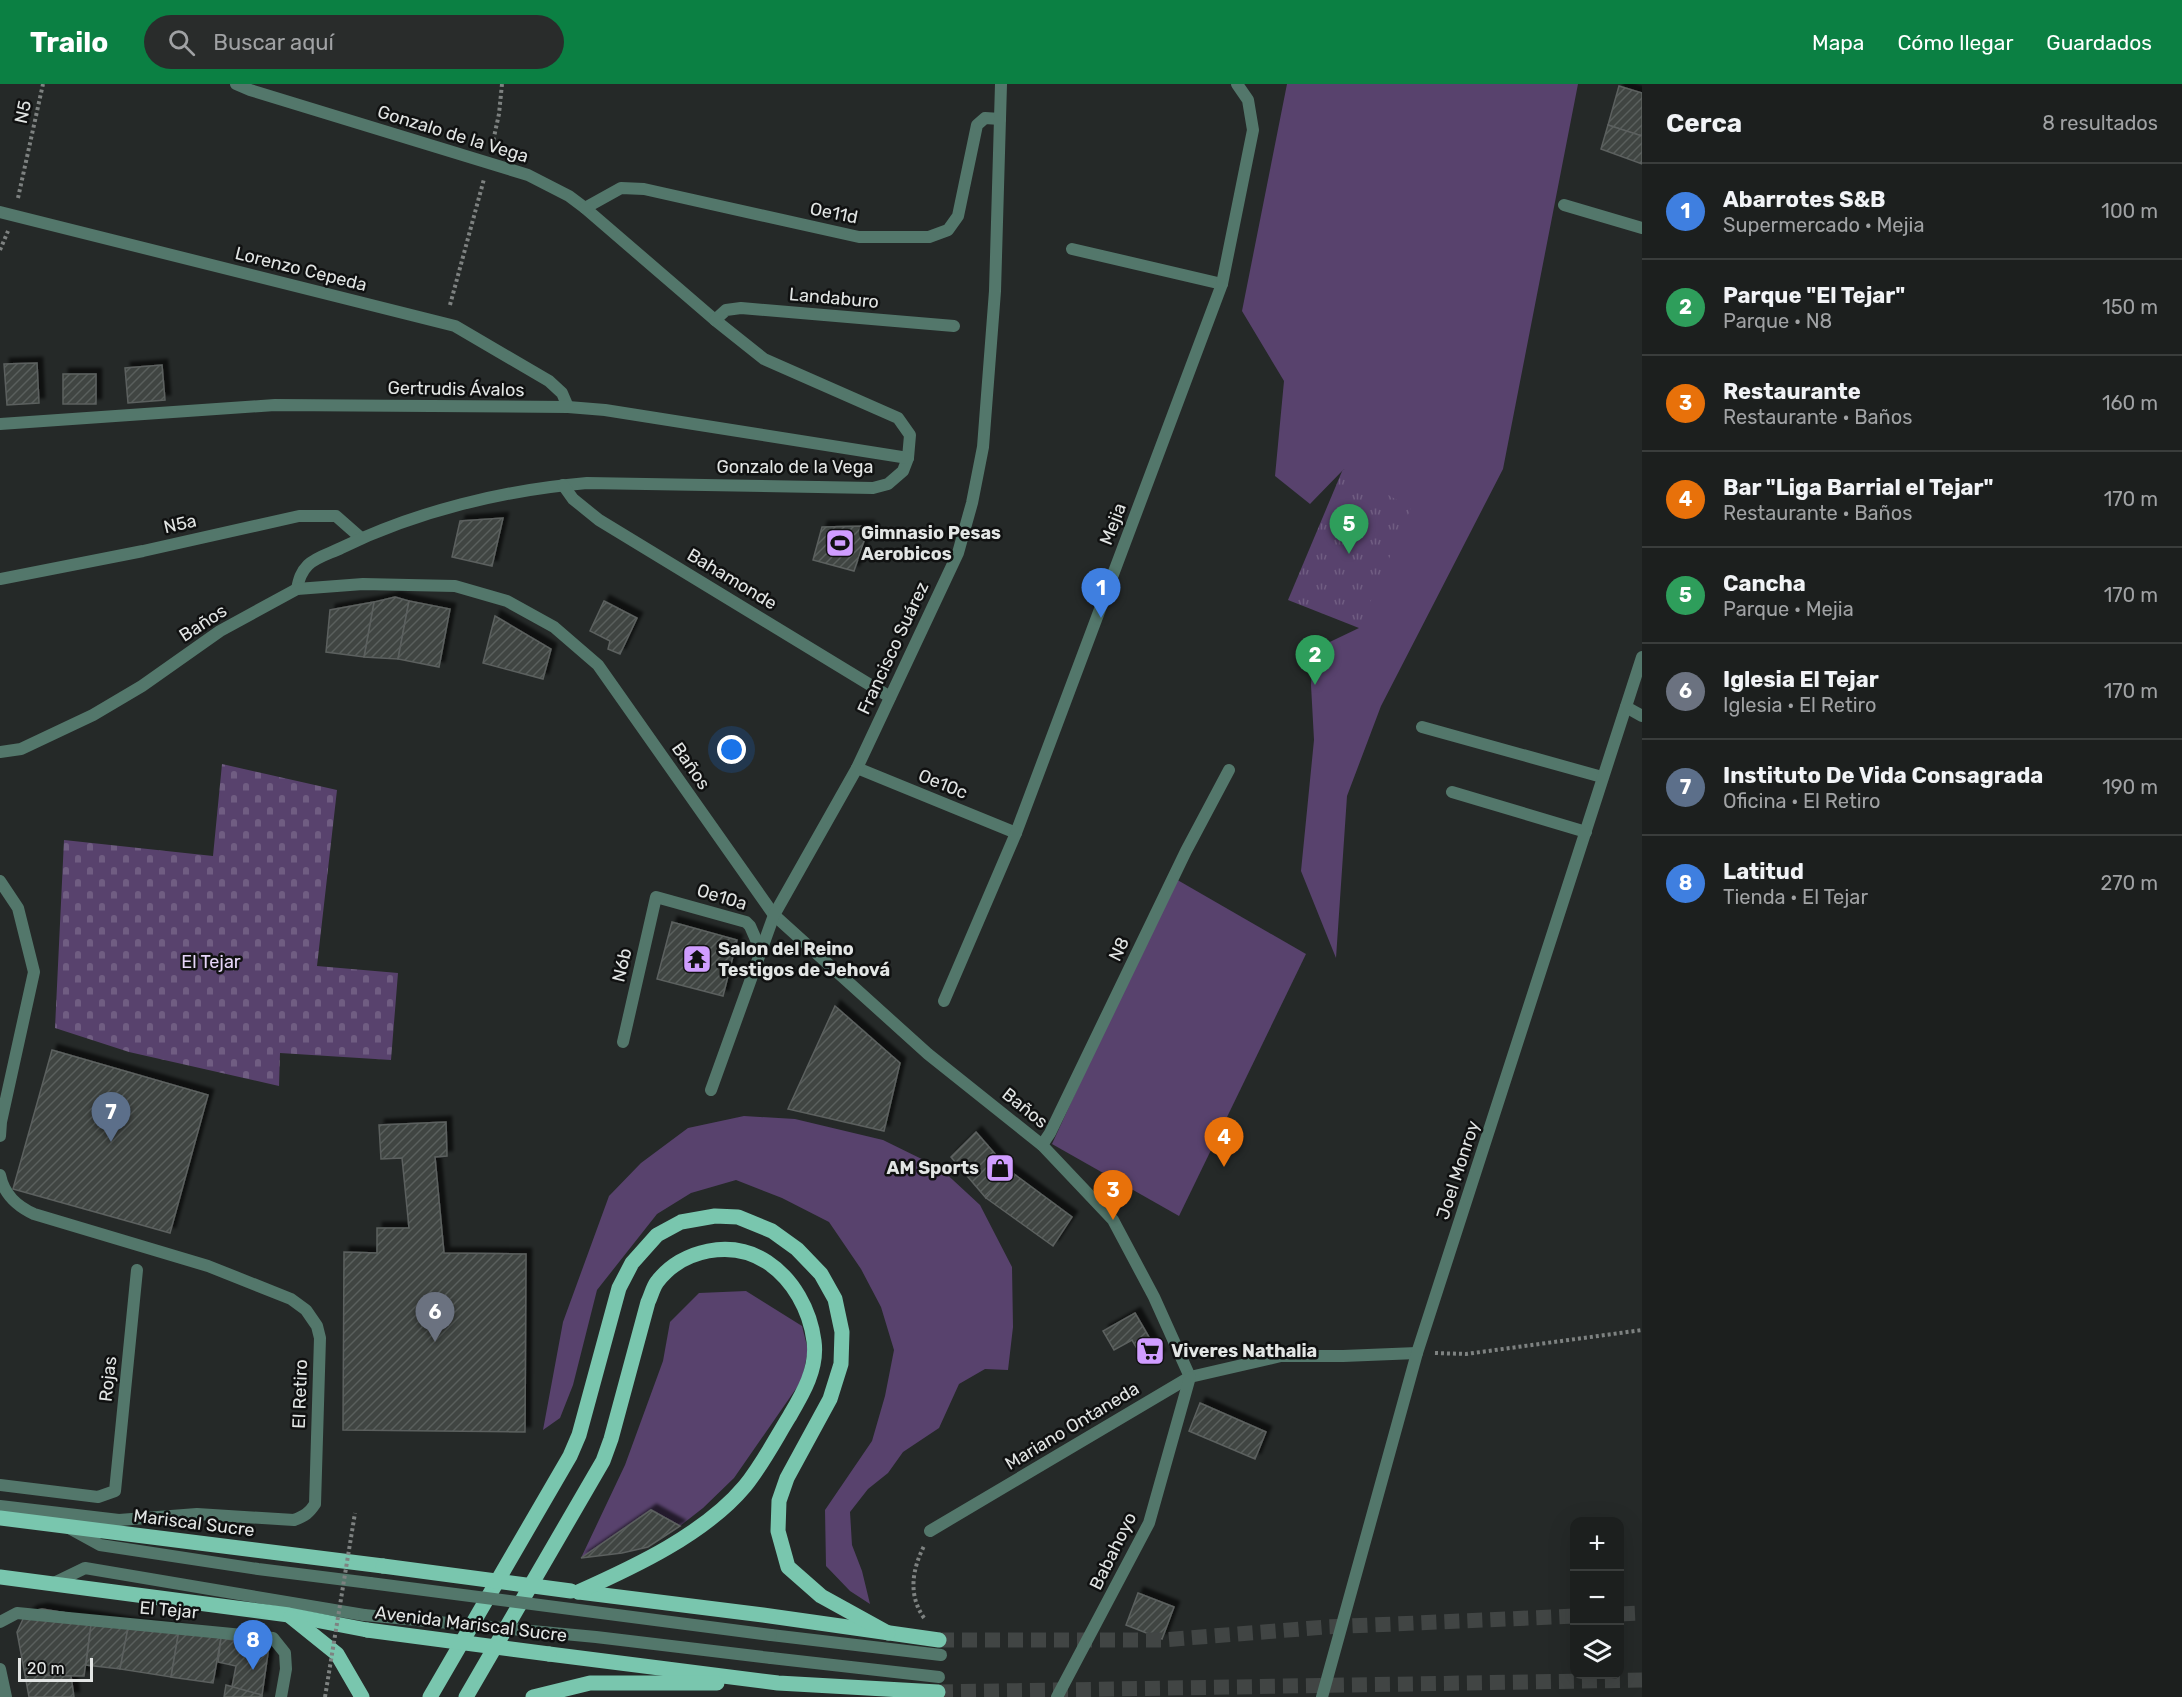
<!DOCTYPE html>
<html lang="es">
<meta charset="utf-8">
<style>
:root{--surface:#1c1f1e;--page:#292c2b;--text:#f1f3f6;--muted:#a0a2a4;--line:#3a3d3c;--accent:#0b8043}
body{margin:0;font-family:Rubik,sans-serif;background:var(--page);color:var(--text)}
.controls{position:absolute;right:18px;bottom:18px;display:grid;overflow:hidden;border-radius:12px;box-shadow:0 6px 24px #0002}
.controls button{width:54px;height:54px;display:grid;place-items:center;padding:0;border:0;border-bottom:2px solid var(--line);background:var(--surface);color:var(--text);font:30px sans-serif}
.scale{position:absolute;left:18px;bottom:15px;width:75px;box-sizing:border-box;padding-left:6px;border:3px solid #e2e5e4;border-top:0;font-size:16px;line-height:21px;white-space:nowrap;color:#e2e5e4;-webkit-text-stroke:4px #101111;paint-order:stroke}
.you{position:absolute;left:732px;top:666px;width:21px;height:21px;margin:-15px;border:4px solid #fff;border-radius:50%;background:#1a73e8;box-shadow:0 0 0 9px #1a73e833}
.badge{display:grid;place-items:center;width:39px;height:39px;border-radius:50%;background:var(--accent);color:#fff;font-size:20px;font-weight:700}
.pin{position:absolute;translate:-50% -50px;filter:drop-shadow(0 2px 3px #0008)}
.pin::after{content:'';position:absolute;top:32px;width:21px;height:18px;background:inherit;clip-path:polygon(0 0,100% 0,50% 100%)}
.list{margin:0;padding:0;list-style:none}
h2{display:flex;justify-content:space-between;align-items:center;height:78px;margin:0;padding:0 24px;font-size:26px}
h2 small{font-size:20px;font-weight:400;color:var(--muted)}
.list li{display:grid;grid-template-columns:39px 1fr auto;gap:18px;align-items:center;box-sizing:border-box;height:96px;padding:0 24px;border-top:2px solid var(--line)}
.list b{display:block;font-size:22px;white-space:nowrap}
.list p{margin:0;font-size:20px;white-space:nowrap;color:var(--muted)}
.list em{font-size:20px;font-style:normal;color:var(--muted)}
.icon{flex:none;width:33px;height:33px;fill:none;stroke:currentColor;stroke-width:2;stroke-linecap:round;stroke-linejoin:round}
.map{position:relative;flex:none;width:1642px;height:1613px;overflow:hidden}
header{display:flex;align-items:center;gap:36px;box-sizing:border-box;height:84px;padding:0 30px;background:var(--accent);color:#fff}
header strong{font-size:28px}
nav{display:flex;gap:33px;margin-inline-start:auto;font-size:21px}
.search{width:420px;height:54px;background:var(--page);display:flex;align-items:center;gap:15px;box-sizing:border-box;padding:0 21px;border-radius:33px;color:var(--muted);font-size:22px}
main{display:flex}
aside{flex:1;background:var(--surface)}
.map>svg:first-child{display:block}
.green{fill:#58426d}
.cemetery{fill:url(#cemetery-stones)}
.park{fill:url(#park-tufts)}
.building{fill:url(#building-hatch);stroke:#5c615f;stroke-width:1.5;filter:url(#shadow)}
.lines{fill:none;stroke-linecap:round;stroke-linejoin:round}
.primary-tunnel{stroke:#414544;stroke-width:15;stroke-dasharray:15 8;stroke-linecap:butt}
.path{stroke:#7e8281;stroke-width:4;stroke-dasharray:3 3;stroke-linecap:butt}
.lane{stroke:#53776b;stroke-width:12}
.street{stroke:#53776b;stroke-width:12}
.primary{stroke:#79c6ae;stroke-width:15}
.path-bridge{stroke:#7e8281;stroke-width:4;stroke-dasharray:3 3;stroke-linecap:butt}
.lane-bridge{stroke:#53776b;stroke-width:12}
.primary-bridge{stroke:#79c6ae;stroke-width:15}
.labels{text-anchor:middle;stroke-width:5;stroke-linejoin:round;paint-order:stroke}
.street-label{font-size:18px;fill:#e2e5e4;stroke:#101111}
.poi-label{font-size:18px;font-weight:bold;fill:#e2e5e4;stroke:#101111;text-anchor:start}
.park-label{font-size:18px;fill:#e7d6f9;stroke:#101111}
</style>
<header>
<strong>Trailo</strong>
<div class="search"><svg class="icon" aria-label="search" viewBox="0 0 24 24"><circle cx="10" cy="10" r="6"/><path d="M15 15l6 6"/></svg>Buscar aquí</div>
<nav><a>Mapa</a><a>Cómo llegar</a><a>Guardados</a></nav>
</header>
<main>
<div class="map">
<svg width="1642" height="1613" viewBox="0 0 1642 1613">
<defs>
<pattern id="cemetery-stones" width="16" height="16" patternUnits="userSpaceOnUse" patternTransform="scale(1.5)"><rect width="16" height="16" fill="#58426d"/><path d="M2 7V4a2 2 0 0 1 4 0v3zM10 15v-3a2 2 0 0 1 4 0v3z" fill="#705d82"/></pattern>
<pattern id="park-tufts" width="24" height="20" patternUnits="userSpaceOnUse" patternTransform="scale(1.5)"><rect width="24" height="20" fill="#58426d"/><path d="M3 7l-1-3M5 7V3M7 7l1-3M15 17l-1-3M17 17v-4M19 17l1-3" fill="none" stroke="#705d82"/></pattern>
<pattern id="building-hatch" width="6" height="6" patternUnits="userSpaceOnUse" patternTransform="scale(1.5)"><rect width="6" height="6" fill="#3f4442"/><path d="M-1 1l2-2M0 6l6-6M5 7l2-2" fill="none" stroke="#5a5f5d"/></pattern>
<filter id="shadow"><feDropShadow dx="5.5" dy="-5.5" stdDeviation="1.5" flood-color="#0009"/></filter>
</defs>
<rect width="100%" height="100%" fill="#252928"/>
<g class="green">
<path d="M1287,0H1578L1503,385L1381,622L1347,712L1336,874L1301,787L1314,656L1311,601L1313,566L1359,544L1344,385L1310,420L1275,392L1284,297L1242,227Z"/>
<path d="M1174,794L1306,870L1179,1132L1052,1060Z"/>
<path d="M744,1032L795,1035L883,1056L940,1084L980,1121L1012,1183L1013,1243L1008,1286L985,1285L959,1300L939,1344L903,1368L888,1389L868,1405L850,1428L852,1461L862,1487L870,1520L850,1507L826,1482L825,1426L872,1357L885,1312L894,1266L881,1223L861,1185L829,1138L782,1114L736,1096L691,1109L657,1130L597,1206L573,1301L560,1334L543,1346L563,1238L609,1112L641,1079L688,1044Z"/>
<path d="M746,1207L802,1242L808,1266L802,1296L734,1394L703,1424L680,1442L651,1427L581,1474L625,1381L663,1277L670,1238L699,1209Z"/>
</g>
<path class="cemetery" d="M222,680L337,706L317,882L398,889L391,976L280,969L279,1002L129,968L55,944L64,756L213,772Z"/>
<path class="park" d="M1343,385L1411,424L1359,544L1288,516Z"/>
<g class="building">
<path d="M1619,2L1642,9V52L1608,41Z"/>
<path d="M1608,41L1642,52V80L1601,65Z"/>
<path d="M37,279L39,319L7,321L4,280Z"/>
<path d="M162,281L165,316L128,319L125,284Z"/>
<rect x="63" y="290" width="33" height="30"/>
<path d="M503,434L492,482L452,473L460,437Z"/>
<path d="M869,442L854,487L813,476L822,443Z"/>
<path d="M395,513L409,517L398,575L364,573L374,518Z"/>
<path d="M409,517L450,525L439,583L398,575Z"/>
<path d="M604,517L637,534L620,570L608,565L610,557L590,547Z"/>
<path d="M374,518L364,573L326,568L330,526Z"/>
<path d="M495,532L551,565L543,595L483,579Z"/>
<path d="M672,838L737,856L723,912L657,895Z"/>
<path d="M835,922L900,979L884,1047L788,1025Z"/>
<path d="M52,966L208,1011L170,1149L13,1105Z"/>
<path d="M446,1038L447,1072L435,1073L444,1169L526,1170L525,1348L343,1346L344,1168L377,1169V1144H409L402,1074L381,1075L379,1041Z"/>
<path d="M976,1048L1010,1087L986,1114L951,1073Z"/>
<path d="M1010,1087L1072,1133L1053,1162L986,1114Z"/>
<path d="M1135,1229L1160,1272L1146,1280L1132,1256L1114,1266L1103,1247Z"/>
<path d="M1200,1319L1266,1348L1255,1375L1189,1347Z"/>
<path d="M651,1426L680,1442L648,1463L622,1469L581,1474Z"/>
<path d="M1138,1509L1174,1523L1162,1555L1126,1541Z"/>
<path d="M42,1525L92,1533L84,1592L25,1591L17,1548L24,1533L32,1527Z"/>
<path d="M92,1533L129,1539L120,1585L86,1581Z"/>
<path d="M129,1539L179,1546L171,1593L120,1585Z"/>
<path d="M179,1546L221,1554L213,1599L171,1593Z"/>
<path d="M221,1554L269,1562L262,1611L232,1603L236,1582L218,1578Z"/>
<path d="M25,1591L71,1592L74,1613H29Z"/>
<path d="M226,1601L262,1611V1613H224Z"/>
</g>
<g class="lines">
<g class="primary-tunnel">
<path d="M1620,1530L1642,1529"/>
<path d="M939,1556H1162L1326,1543L1574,1532"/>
<path d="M938,1608L1642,1596"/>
</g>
<g class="path">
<path d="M492,62L499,30L502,0"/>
<path d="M18,114L43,0"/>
<path d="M0,166L8,147"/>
<path d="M450,221L484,95"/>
<path d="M1435,1269L1466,1270L1642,1246"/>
<path d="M924,1534C908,1511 912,1486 924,1462"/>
</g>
<g class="lane">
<path d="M0,495L143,467L299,432H336L361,454"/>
<path d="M69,1444L100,1461L258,1485L370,1499"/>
<path d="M52,1500L85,1484L364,1531"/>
<path d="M771,1551L941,1571"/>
<path d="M771,1574L939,1593"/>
</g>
<g class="street">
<path d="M236,0L250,6L528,91L569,112L585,124L715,236L764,275L898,334L910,351L908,374L903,387L888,400L873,404L587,399C504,406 417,427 341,464C331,469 316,473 308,481C301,488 299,495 297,505"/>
<path d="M1564,121L1642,144"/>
<path d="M585,124L621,104L644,105L859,153H929L948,146L958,132L977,41L985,34L1000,35"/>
<path d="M0,128L455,242L549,297L562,309L568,323"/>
<path d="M1072,165L1222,200"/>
<path d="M715,236L726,226L741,224L954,242"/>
<path d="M0,340L275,321L568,323L605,326L908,374"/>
<path d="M563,401L573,415L599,436L890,613"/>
<path d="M1626,623L1642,632"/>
<path d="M1422,643L1602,693"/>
<path d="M0,668L21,665L93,631L142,602L220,547L297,505L363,500L455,502L507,517L554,543L598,581L774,831L928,970L1042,1061L1113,1136L1154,1213L1190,1293"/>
<path d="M857,684L1016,749"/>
<path d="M1452,708L1586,748"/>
<path d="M0,797L18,824L34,888L1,1038L0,1052"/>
<path d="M944,917L1016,749L1222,200L1253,46L1248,16L1237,0"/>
<path d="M623,958L656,813L746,838L750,842L761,867"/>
<path d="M711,1006L774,831L857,684L958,469L972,419L983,363L995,207L1001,0"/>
<path d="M1042,1061L1050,1049L1186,767L1229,686"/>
<path d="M0,1091C4,1111 17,1122 34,1130L208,1182L291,1215L306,1226L317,1242L320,1254L315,1420C309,1429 305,1432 294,1436L197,1430L119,1436L0,1422"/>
<path d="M0,1401L98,1413L115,1407L137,1186"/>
<path d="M930,1447L1190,1293L1281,1272H1343L1417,1269"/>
<path d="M0,1538L17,1529L273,1554L285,1569L286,1585L281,1613"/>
<path d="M0,1585L6,1613"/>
<path d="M1057,1613L1149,1439L1190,1293"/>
<path d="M1322,1613L1417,1269L1642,573"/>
</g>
<g class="primary">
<path d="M0,1434L383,1482"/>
<path d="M0,1493L289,1531L367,1546"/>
<path d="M579,1508L763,1531L939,1556"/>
<path d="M291,1533L337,1570L362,1613"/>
<path d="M549,1570L778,1599L938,1608"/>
<path d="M430,1613L570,1372L579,1351L619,1204L632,1179L657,1151L681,1138L715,1132L738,1133L772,1147L797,1165L821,1190L835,1215L842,1248L841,1280L830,1315L787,1394L779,1417L778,1447L788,1483L821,1512L888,1549"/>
<path d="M466,1613L603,1377L611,1355L648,1218C651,1212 653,1203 657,1198C682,1165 732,1155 767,1178C793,1195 810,1226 814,1257C818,1285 802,1311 789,1333C775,1356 762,1381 745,1402C705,1450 634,1483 578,1508"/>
<path d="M533,1613L590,1599H717"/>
</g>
<path class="path-bridge" d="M325,1613L355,1429"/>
<g class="lane-bridge">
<path d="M370,1499L771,1551"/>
<path d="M364,1531L596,1553L771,1574"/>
</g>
<g class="primary-bridge">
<path d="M383,1482L571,1507"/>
<path d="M367,1546L549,1570"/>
</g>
</g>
<defs>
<g id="stadium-square" transform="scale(1.5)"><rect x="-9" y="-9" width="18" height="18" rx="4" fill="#d09dff" stroke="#101111"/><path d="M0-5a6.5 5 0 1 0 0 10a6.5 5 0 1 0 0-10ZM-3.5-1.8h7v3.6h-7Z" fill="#111"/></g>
<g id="temple-square" transform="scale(1.5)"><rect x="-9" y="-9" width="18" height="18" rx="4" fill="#d09dff" stroke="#101111"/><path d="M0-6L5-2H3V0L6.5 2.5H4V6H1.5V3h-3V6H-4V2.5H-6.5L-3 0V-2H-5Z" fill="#111"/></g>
<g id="shop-square" transform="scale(1.5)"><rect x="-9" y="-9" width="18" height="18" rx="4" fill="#d09dff" stroke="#101111"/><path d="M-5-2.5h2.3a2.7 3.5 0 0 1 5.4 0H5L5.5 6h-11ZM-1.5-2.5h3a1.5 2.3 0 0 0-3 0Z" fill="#111"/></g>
<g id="supermarket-square" transform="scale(1.5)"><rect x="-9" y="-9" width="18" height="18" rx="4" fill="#d09dff" stroke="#101111"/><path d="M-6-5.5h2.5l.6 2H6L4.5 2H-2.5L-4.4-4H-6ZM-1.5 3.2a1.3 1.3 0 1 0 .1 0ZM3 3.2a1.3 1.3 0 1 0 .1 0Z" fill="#111"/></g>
</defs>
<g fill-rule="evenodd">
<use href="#stadium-square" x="840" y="459"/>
<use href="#temple-square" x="697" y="875"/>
<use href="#shop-square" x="1000" y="1084"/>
<use href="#supermarket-square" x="1150" y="1267"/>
</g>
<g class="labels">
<g class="street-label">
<text transform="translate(23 28) rotate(-78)" y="6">N5</text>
<text transform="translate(453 50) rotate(17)" y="6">Gonzalo de la Vega</text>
<text transform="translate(834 129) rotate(11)" y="6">Oe11d</text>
<text transform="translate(301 185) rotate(14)" y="6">Lorenzo Cepeda</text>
<text transform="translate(834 214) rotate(5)" y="6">Landaburo</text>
<text transform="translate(456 305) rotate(1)" y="6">Gertrudis Ávalos</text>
<text x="795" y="389">Gonzalo de la Vega</text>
<text transform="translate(180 440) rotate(-13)" y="6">N5a</text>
<text transform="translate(1113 440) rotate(-69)" y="6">Mejia</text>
<text transform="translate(732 495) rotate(31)" y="6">Bahamonde</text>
<text transform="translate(203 539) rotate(-33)" y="6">Baños</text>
<text transform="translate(893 564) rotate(-65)" y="6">Francisco Suárez</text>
<text transform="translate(691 682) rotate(55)" y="6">Baños</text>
<text transform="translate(943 700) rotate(22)" y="6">Oe10c</text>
<text transform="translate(722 813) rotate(17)" y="6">Oe10a</text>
<text transform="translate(1119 865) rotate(-64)" y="6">N8</text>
<text transform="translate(622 881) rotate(-77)" y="6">N6b</text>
<text transform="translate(1025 1024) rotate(39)" y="6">Baños</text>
<text transform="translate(1458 1086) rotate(-72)" y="6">Joel Monroy</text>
<text transform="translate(108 1295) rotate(-84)" y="6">Rojas</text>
<text transform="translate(300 1310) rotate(-88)" y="6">El Retiro</text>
<text transform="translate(1072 1342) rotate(-31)" y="6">Mariano Ontaneda</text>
<text transform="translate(194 1439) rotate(7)" y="6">Mariscal Sucre</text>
<text transform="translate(1113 1467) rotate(-64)" y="6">Babahoyo</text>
<text transform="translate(169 1526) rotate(5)" y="6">El Tejar</text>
<text transform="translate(471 1540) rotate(7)" y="6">Avenida Mariscal Sucre</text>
</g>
<g class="poi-label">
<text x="861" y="455">Gimnasio Pesas<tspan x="861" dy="21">Aerobicos</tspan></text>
<text x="718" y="871">Salon del Reino<tspan x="718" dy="21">Testigos de Jehová</tspan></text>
<text x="979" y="1090" text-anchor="end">AM Sports</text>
<text x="1171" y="1273">Viveres Nathalia</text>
</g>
<g class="park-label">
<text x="211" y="884">El Tejar</text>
</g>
</g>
</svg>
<div class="controls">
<button>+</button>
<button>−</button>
<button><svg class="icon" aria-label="layers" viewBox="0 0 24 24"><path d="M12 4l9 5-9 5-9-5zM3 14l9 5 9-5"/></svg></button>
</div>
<div class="scale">20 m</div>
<div class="you"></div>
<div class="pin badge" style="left:1101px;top:534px;background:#3f7fe0">1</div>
<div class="pin badge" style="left:1315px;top:601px;background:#2e9e5b">2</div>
<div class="pin badge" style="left:1113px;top:1136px;background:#e8710a">3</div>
<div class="pin badge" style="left:1224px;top:1083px;background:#e8710a">4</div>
<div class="pin badge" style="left:1349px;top:470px;background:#2e9e5b">5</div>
<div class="pin badge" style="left:435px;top:1258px;background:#6b7280">6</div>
<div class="pin badge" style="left:111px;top:1058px;background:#5c6f8a">7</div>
<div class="pin badge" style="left:253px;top:1586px;background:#3f7fe0">8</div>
</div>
<aside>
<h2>Cerca<small>8 resultados</small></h2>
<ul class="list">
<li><span class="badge" style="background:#3f7fe0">1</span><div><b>Abarrotes S&amp;B</b><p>Supermercado · Mejia</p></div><em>100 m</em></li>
<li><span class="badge" style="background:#2e9e5b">2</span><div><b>Parque &quot;El Tejar&quot;</b><p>Parque · N8</p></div><em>150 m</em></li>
<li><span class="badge" style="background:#e8710a">3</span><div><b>Restaurante</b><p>Restaurante · Baños</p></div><em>160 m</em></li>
<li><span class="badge" style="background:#e8710a">4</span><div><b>Bar &quot;Liga Barrial el Tejar&quot;</b><p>Restaurante · Baños</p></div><em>170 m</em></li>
<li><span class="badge" style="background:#2e9e5b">5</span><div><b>Cancha</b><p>Parque · Mejia</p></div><em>170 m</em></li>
<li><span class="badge" style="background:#6b7280">6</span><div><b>Iglesia El Tejar</b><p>Iglesia · El Retiro</p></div><em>170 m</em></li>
<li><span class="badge" style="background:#5c6f8a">7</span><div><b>Instituto De Vida Consagrada</b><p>Oficina · El Retiro</p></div><em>190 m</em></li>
<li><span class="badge" style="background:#3f7fe0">8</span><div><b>Latitud</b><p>Tienda · El Tejar</p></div><em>270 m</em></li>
</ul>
</aside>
</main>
